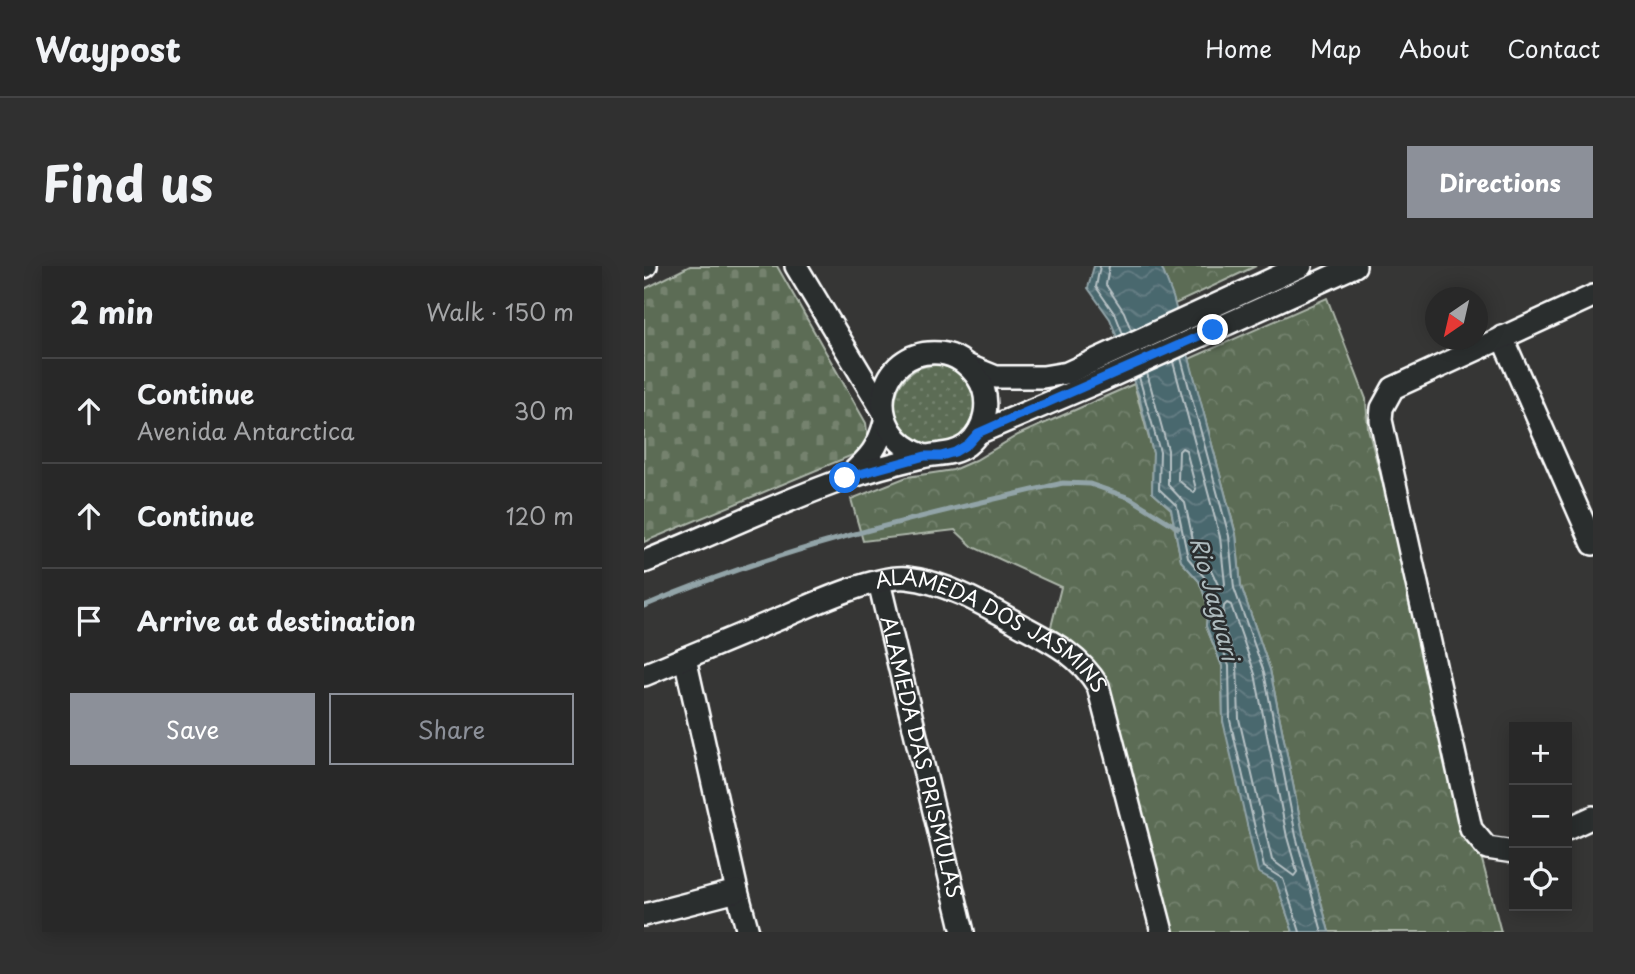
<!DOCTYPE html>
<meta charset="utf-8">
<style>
:root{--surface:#282828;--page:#303030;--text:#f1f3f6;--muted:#a5a6a8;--line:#444445;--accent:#8c9099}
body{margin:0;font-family:"Playpen Sans",sans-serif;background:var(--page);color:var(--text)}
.controls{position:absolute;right:21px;bottom:21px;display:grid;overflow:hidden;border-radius:0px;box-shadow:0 4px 18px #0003}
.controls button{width:63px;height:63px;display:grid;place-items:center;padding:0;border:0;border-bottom:2px solid var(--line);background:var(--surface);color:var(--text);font:35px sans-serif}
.compass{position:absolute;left:781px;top:21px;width:63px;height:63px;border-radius:50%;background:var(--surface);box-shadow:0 4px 18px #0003;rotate:214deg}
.stop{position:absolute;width:21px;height:21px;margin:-16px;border:5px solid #1a73e8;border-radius:50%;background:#fff}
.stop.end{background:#1a73e8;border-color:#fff;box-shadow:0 2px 7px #0008}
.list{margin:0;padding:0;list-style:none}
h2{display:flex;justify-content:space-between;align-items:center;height:91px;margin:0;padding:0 28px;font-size:30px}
h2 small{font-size:23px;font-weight:400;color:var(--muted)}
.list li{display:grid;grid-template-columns:46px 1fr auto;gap:21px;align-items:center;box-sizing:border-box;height:105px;padding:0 28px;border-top:2px solid var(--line)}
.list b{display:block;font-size:26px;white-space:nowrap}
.list p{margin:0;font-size:23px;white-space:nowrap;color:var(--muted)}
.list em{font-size:23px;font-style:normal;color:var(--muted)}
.actions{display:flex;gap:14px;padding:21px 28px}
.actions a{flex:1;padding:16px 0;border:2px solid var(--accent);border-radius:0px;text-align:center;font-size:24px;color:var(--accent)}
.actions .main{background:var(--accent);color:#fff}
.icon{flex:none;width:38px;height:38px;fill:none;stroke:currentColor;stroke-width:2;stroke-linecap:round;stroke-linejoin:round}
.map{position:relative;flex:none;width:949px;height:666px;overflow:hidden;border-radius:0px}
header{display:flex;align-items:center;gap:42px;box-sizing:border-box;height:98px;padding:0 35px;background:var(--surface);border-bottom:2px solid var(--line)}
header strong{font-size:33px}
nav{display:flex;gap:38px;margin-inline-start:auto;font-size:24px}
.intro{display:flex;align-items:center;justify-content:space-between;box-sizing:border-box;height:168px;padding:0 42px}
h1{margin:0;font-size:49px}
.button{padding:18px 32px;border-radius:0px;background:var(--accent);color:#fff;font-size:24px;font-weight:700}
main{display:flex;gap:42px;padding:0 42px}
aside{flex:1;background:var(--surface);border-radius:0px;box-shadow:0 4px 18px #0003}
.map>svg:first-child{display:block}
.grass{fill:url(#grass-dots);stroke:#adb6aa;stroke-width:2}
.forest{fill:url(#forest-crowns);stroke:#adb6aa;stroke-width:2}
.cemetery{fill:url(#cemetery-stones);stroke:#adb6aa;stroke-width:2}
.water{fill:url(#water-waves);stroke:#92a4a8;stroke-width:2}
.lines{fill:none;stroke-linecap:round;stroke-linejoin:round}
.shore{stroke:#b7c2c5;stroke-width:2}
.stream{stroke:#92a4a8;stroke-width:5}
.minor-casing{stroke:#fff;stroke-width:26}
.minor{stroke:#2a2d2e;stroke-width:21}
.route{stroke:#1a73e8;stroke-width:9}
.labels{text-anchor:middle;stroke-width:5;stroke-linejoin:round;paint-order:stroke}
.street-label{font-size:21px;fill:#fff;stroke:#2a2d2e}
.water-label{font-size:23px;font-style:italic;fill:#aebbbe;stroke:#2a2d2e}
</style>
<header>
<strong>Waypost</strong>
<nav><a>Home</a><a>Map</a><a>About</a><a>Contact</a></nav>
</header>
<div class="intro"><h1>Find us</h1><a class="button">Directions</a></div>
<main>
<aside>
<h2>2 min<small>Walk · 150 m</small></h2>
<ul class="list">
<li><svg class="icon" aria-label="ahead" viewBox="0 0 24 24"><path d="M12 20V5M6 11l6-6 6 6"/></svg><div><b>Continue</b><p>Avenida Antarctica</p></div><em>30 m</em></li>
<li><svg class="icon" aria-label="ahead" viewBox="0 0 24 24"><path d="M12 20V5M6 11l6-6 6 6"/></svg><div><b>Continue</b></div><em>120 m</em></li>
<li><svg class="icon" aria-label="arrive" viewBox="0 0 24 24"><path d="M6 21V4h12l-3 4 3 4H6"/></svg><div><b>Arrive at destination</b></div></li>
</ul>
<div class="actions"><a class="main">Save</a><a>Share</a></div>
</aside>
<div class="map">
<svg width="949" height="666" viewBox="0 0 949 666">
<defs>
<pattern id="grass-dots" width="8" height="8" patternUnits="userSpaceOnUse" patternTransform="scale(1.75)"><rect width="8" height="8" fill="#5b6c55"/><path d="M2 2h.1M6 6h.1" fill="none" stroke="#74826e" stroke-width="1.8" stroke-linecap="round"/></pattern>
<pattern id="forest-crowns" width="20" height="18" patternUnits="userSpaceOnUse" patternTransform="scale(1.75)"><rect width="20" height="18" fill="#5b6c55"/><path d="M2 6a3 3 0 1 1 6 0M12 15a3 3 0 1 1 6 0" fill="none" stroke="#74826e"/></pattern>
<pattern id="cemetery-stones" width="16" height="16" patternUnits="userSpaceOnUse" patternTransform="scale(1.75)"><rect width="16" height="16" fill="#5b6c55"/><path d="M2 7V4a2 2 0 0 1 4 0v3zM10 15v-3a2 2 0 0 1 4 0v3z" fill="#74826e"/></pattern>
<pattern id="water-waves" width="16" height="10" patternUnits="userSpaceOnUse" patternTransform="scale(1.75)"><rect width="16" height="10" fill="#4a676e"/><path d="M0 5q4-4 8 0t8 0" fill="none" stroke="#657e84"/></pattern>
</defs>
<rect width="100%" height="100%" fill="#363635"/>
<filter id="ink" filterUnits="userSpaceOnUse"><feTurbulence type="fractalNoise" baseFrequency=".0143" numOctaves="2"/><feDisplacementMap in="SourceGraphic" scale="14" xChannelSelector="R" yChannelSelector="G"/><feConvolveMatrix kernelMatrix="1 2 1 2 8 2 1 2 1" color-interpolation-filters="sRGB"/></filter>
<g filter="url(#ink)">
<circle class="grass" cx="291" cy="139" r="40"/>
<g class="forest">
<path d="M517,0H612L531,38Z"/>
<path d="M683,32L722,133L724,162L857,666H685L659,568L626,404L597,320L592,268L545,93Z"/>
<path d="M490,118L509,187L508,226L527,243L537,295L555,315L564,339L562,360L578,400L579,455L649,666H523L463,422L406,365L417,321L329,281L311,264L219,275L207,233L263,211L309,204L332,194L374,169Z"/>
</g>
<path class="cemetery" d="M46,0H133L222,157L224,174L211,188L0,276V23Z"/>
<path class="water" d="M450,0H517L529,31L592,269L597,320L626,404L659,568L685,666H649L632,616L614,606L579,455L578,400L562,360L564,339L555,315L537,295L527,243L508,226L509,187L495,130L466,53L444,22Z"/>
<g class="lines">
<g class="shore">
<path d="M456,0L452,21L472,50L479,68"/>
<path d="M465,0L462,19L480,46L487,64"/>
<path d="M537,92L585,270L590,322L620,406L652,570L678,666"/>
<path d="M503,107L524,184V219L541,237L552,288L568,306L575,321L579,322L581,318L576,271L529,96"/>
<path d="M495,111L516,186L515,223L533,240L544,292L561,312L571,337L570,359L585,400L586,454L620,601L639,613L656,666"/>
<path d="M538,182L542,184L552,223L550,227L534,214L535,185Z"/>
<path d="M583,337L587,339L611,408L643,571L653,606L650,610L628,594L595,453L593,397L578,357L580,340Z"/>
</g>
<path class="stream" d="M0,340C134,282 277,250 419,217L446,218L486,232L534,262"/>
<g class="minor-casing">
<g id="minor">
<path d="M152,0L239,145"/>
<path d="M0,1L2,0"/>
<path d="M858,71L949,278"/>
<path d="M325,100L352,111H399L423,107L657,0"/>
<path d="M334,167L461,113L711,0"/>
<path d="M206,209C226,191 234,182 241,156"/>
<path d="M0,296C67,269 133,237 201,213C226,204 252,197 278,191C294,187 308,190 323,179C342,164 348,133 334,112C325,99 313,89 296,87C232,81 215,168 281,190"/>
<path id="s1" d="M235,316L319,666"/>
<path d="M41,392L93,625L104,666"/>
<path id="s2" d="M0,409C46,390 92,371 137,352C167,339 232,309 263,312C301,316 339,338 371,356C404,374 434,387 454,420L518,666"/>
<path d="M923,563L949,551"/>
<path d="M870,586L843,582L827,563L737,154L738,142L749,122L949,30"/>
<path d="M0,649L93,625"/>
</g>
</g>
<use href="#minor" class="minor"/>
</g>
</g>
<g class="lines" filter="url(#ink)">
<path class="route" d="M201,212L281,190H297L311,186L324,178L334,167L569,64"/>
</g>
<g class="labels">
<g class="street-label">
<text dy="7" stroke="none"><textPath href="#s2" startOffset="380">ALAMEDA DOS JASMINS</textPath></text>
<text dy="7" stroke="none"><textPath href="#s1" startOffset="180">ALAMEDA DAS PRISMULAS</textPath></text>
</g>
<g class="water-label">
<text transform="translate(570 333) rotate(75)" y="8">Rio Jaguari</text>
</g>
</g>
</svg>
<div class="controls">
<button>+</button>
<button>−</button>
<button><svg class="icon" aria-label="locate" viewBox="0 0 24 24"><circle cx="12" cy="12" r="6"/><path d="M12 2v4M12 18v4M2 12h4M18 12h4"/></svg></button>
</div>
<svg class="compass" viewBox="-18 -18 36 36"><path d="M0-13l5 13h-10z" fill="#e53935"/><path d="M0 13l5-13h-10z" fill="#a5a6a8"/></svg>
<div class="stop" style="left:201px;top:212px"></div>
<div class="stop end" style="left:569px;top:64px"></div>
</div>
</main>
